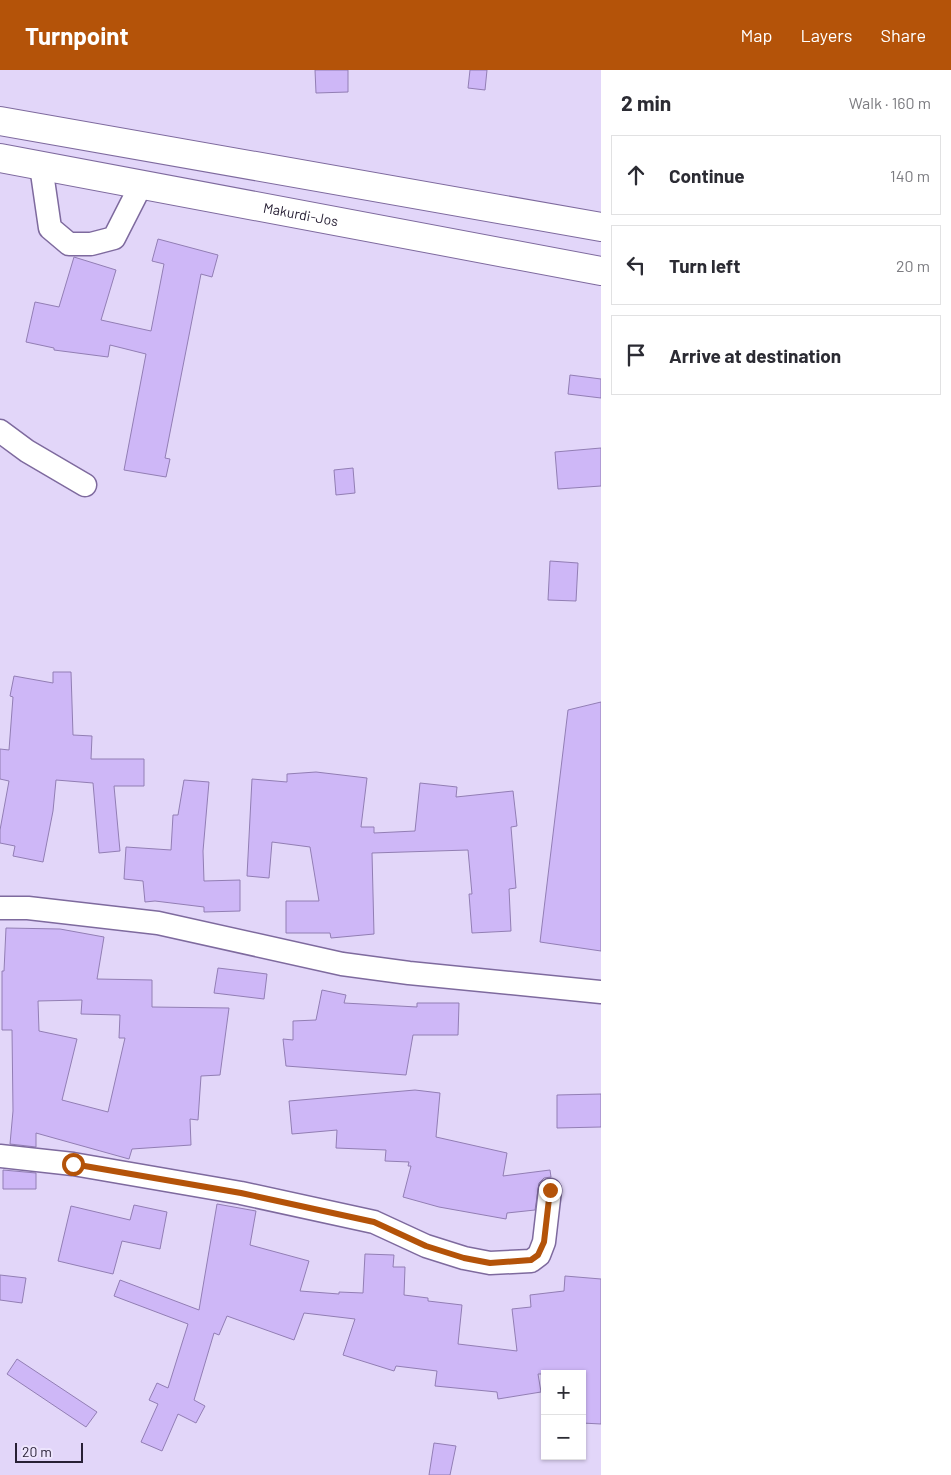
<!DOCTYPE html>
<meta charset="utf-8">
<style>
:root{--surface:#fff;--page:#f2f2f3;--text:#2b2b33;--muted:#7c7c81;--line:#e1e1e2;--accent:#b45309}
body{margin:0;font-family:Barlow,sans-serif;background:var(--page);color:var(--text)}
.controls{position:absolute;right:15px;bottom:15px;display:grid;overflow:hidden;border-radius:0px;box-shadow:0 1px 4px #0004}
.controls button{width:45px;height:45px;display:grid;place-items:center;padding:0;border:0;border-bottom:1px solid var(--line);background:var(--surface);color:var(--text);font:25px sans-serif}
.scale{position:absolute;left:15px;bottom:12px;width:68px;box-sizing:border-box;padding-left:5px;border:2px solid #282035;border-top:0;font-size:14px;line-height:18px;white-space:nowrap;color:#282035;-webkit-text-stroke:4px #ede5fd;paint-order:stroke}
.stop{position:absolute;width:15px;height:15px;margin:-11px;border:4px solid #b45309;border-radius:50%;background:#fff}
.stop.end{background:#b45309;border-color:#fff;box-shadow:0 1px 5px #0008}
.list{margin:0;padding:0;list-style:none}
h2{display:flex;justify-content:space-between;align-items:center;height:65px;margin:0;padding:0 20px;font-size:21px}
h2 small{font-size:16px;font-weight:400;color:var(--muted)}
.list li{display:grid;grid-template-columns:32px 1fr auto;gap:15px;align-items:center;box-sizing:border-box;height:80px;margin:0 10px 10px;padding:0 10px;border:1px solid var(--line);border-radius:0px}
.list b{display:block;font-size:19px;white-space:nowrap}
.list em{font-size:16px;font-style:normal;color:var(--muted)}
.icon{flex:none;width:28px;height:28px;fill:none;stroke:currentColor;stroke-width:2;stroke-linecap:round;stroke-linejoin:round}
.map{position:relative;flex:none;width:601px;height:1405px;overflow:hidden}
header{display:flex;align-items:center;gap:30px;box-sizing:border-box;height:70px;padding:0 25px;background:var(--accent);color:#fff}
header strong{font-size:24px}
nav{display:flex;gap:28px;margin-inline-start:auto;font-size:18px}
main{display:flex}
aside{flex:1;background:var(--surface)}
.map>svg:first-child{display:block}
.building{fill:#ceb7f7;stroke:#927eb4;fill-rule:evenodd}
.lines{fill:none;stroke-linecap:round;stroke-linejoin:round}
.minor-casing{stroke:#7e6a9e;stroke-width:25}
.highway-casing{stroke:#7e6a9e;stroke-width:30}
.minor{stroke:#fff;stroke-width:22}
.highway{stroke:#fff;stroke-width:28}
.route{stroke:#b45309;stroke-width:6}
.labels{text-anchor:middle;stroke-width:4.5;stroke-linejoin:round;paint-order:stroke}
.street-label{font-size:14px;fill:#282035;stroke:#ede5fd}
</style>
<header>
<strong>Turnpoint</strong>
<nav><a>Map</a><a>Layers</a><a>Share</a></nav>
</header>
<main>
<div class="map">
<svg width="601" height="1405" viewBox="0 0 601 1405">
<rect width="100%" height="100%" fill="#e2d6f9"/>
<g class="building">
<path d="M315,0H348V22L316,23Z"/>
<path d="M470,0H487L485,20L468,18Z"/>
<path d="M158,169L218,185L212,207L201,204L165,388L170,389L166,407L124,400L146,284L110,275L108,287L54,280V278L26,272L35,232L59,237L74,187L116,200L101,250L151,261L164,194L152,191Z"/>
<path d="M570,305L601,309V328L568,324Z"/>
<path d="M601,378V416L558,419L555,382Z"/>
<path d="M353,398L355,423L336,425L334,400Z"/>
<path d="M550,491L578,493L576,531L548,530Z"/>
<path d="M53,602H71L73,665L92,666L91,689H144V716H114L120,781L99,783L93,713L56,710L53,741L43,792L13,786L15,776L0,773V760L9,711L0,709V679L9,680L13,627L10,626L14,606L53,613Z"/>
<path d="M601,632V881L540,872L568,640Z"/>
<path d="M316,702L367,708L361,757H374V763L415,761L420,713L457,717L456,727L513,721L517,756L511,757L516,818L509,819L511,861L472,863L469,824H472L468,780L372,783L374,864L331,868L330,863H286V831H319L310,777L272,772L269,808L247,806L252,709L287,712V704Z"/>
<path d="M184,710L209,712L203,781L204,811L240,810V841L204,842V837L155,831L145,832L143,811L124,809L126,777L171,780L173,745H178Z"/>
<path d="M6,858L60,859L104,867L97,909L152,910V937L229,938L220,1005L201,1006L198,1050L190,1049L191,1075L132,1079L129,1089L36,1063V1077L10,1074L13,1041L12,960H2V901H4ZM82,930L81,944L120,945L119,968H125L108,1042L62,1030L77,969L39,961L38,931Z"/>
<path d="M218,898L267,904L264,929L214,923Z"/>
<path d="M322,920L346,925L344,933L417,937V933H459L458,965H413L406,1005L286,996L283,969L293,970V951L316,950Z"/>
<path d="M415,1020L440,1023L436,1067L507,1083L503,1106L550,1100L551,1107L544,1108L539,1113L535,1140L507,1143L506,1149L439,1137L403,1127L411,1096H408L409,1092L385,1091L386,1080L336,1078L337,1060L292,1064L289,1031Z"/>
<path d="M601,1024V1057L557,1058V1025Z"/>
<path d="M3,1100L36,1103V1119H3Z"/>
<path d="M217,1134L256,1141L250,1175L309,1191L300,1221L339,1224V1222L363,1223L365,1184L394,1185L393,1197H405L404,1225L428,1228V1231L462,1235L458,1274L517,1281L512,1239L531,1237L530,1225L564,1221L565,1206L601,1209V1354L582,1353V1304H538L541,1322L498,1329L497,1322L435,1316L437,1301L396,1296L394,1301L343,1285L355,1249L304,1243L294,1270L227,1246L219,1265L214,1263L194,1330L205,1336L196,1353L178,1344L162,1381L141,1372L158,1334L149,1330L157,1313L168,1318L188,1254L114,1226L120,1210L199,1240Z"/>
<path d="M134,1135L167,1142L160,1179L122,1171L113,1204L58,1191L71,1136L130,1150Z"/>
<path d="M0,1205L26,1208L22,1233L0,1230Z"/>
<path d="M17,1289L97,1342L86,1357L7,1304Z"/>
<path d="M434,1373L456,1376L450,1405H429Z"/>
</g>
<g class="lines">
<g class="minor-casing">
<g id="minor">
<path d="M41,96L50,158L69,174H91L114,168L141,115"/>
<path d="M0,361L27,381L85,415"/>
<path d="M0,838H28L158,853L342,894L409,903L601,922"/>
<path d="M0,1086L73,1094L241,1123L374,1152L426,1176L464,1188L490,1193L531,1191L539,1185L544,1172L550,1120"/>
</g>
</g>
<g class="highway-casing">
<g id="highway">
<path d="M0,51L601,157"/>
<path id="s1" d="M0,88L601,201"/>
</g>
</g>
<use href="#minor" class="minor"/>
<use href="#highway" class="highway"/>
</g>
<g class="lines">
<path class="route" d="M73,1094L241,1123L374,1152L426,1176L464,1188L490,1193L531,1190L538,1185L544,1172L550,1120"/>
</g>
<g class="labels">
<g class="street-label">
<text dy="5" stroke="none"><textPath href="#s1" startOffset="306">Makurdi-Jos</textPath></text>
</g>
</g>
</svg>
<div class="controls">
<button>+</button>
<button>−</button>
</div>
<div class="scale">20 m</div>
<div class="stop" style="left:73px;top:1094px"></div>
<div class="stop end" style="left:550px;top:1120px"></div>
</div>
<aside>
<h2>2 min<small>Walk · 160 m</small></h2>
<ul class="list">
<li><svg class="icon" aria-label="ahead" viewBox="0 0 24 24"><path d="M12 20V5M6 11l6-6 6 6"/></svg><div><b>Continue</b></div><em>140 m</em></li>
<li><svg class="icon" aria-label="left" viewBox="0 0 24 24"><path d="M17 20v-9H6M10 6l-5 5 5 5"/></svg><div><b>Turn left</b></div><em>20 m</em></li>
<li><svg class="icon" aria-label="arrive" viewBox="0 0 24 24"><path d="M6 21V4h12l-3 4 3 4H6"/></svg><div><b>Arrive at destination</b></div></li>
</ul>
</aside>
</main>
